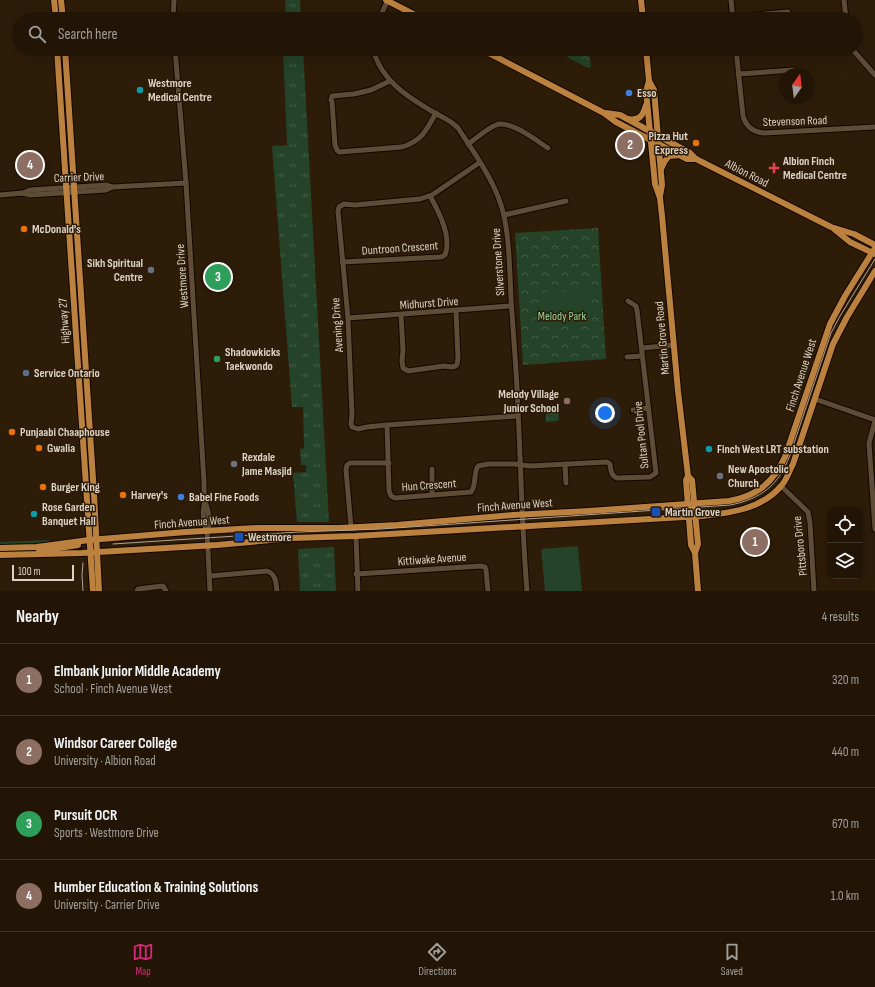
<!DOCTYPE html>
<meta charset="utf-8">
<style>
:root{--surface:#221506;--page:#2e2214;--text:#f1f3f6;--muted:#a29f9b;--line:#3f3428;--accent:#db2777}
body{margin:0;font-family:"Sofia Sans Condensed",sans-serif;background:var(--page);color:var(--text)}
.controls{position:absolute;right:12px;bottom:12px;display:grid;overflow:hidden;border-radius:8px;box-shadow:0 4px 16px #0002}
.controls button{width:36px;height:36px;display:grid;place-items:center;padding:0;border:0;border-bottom:1px solid var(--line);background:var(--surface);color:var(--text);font:20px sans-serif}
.compass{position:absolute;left:779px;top:68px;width:36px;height:36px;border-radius:50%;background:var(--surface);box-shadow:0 4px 16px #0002;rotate:14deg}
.scale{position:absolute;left:12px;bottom:10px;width:62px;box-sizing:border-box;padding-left:4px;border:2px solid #ddd2c6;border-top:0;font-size:11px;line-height:14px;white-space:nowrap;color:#ddd2c6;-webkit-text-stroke:3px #2d1c08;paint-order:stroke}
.you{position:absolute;left:605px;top:413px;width:14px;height:14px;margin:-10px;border:3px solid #fff;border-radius:50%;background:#1a73e8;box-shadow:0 0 0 6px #1a73e833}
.badge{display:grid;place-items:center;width:26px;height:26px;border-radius:50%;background:var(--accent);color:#fff;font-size:13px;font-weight:700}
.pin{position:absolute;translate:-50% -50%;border:2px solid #fff;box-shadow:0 1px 4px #0006}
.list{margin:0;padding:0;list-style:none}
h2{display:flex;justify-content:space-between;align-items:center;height:52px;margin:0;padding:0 16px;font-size:17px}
h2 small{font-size:13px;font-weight:400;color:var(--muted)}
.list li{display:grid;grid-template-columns:26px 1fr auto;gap:12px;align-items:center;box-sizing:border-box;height:72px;padding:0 16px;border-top:1px solid var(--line)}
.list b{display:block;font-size:15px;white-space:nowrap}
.list p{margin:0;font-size:13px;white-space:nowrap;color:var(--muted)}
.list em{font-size:13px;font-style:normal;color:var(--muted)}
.icon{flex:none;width:22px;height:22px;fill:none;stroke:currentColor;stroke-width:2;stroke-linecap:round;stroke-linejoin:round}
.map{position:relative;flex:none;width:875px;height:591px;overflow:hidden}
.search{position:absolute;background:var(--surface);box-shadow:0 4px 16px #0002;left:12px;right:12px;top:12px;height:44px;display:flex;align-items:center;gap:10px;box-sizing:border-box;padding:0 14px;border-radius:22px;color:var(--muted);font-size:15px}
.sheet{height:340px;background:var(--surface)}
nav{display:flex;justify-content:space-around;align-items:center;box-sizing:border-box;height:56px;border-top:1px solid var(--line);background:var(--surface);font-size:11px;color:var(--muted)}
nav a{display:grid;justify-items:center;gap:2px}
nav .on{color:var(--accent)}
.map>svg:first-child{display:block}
.grass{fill:url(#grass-tufts)}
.park{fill:url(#park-crowns)}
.pitch{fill:#244328}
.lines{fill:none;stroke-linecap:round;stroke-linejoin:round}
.minor-casing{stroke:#150600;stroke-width:7}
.major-casing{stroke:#150600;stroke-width:8}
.minor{stroke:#5f4c37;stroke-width:5}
.major{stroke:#bb813f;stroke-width:6}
.tram{stroke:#b2a597;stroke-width:1}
.culture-dot{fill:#0f9aa8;stroke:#2d1c08;stroke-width:1.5}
.shop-dot{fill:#3f7fe0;stroke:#2d1c08;stroke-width:1.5}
.food-dot{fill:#e8710a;stroke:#2d1c08;stroke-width:1.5}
.health-dot{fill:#e0444e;stroke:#2d1c08;stroke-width:1.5}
.worship-dot{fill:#6b7280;stroke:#2d1c08;stroke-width:1.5}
.leisure-dot{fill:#2e9e5b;stroke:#2d1c08;stroke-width:1.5}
.service-dot{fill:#5c6f8a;stroke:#2d1c08;stroke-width:1.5}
.education-dot{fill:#8d6e63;stroke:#2d1c08;stroke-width:1.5}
.transit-dot{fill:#1a4fb4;stroke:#2d1c08;stroke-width:1.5}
.labels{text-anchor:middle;stroke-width:3;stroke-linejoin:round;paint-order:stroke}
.poi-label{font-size:12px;font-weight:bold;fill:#ddd2c6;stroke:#2d1c08;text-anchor:start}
.street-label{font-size:12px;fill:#ddd2c6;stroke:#2d1c08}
.park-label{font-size:12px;fill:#94d39a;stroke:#2d1c08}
</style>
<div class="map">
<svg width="875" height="591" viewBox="0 0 875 591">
<defs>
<pattern id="grass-tufts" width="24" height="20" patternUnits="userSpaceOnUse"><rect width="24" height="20" fill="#244328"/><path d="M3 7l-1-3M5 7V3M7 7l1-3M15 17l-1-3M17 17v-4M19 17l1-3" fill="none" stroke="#435d46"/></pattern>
<pattern id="park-crowns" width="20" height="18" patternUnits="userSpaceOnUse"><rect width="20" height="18" fill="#244328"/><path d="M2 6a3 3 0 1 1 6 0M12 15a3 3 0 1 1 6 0" fill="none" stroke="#435d46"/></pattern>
</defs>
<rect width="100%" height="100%" fill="#2d1c08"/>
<g class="grass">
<path d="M285,0H300L301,19H286Z"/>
<path d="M283,49H303L329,522H297L293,473L306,472V465H301L300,449L304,448L303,407H292L272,146L287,145Z"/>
<path d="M49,540V543L27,545H0V542Z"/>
<path d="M334,547L336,591H300L298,549Z"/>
</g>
<g class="park">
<path d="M571,49H589L591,67L588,68L567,57Z"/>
<path d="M598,228L606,359L523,365L515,233Z"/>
<path d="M548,410L558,411L559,419L558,421L546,422V412Z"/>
</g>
<g class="pitch">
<path d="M588,290L589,317L539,320L538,293Z"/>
<path d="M578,546L582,591H545L541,549Z"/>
</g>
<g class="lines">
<g class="minor-casing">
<g id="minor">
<path d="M731,0L733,19"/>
<path d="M844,0L846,19"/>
<path d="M733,17L788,12"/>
<path d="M173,19L174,0"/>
<path d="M379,19L388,0"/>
<path d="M175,49L186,183L204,482C204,488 204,495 205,501C208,511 212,521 207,531"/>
<path d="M373,49C381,81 409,98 435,113C444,118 452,121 458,128C473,151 493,179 501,205C511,236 509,279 512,313C514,345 517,377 518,410C521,470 522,531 527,591"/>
<path d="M736,49L743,116C746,127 753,132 764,133L875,127"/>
<path d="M852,49L875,75"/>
<path d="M738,74L794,70"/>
<path d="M390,81L371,90L354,94L332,96L331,100L332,102L335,145L337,150L339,152L402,147C423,140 426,130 436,113"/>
<path d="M468,144C477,138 486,129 496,125C509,119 537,141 548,148"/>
<path d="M479,163L432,195L420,199L355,205L344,204L339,207L338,211L348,318L352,415L351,424L352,427L358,429L367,427L387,425L518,416"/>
<path d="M23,193L30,190L107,185L112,187"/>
<path d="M0,195L23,193L30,195L106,190L112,187L186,183"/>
<path d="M504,215L566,201"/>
<path d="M342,262L441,257L445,255C452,237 439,212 430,196"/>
<path d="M401,315L403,350L402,361L403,368L408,371L444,366L453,367L457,365L458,358L456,311"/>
<path d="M348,318L511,306"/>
<path d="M642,348L674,345"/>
<path d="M627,357L642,356"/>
<path d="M815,399L875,420"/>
<path d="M633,410L648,408"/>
<path d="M875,421L869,443L875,529"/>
<path d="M387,425L389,491L391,496L395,498L471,492C477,484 473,474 478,466L488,464H514L530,466L607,462L610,464C611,471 611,476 617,478L650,477L656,473L637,310L636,306L628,301"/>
<path d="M565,464L566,483"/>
<path d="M781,486L808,512L810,523L814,591"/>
<path d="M432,495V469"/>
<path d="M205,502C202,510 203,523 207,531L210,591"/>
<path d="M351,527L346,470L347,465L350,463H389"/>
<path d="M356,536L358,591"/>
<path d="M356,574L481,566L485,567L486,570L488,591"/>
<path d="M210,576L267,571C276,574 276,583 277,591"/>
<path d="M137,591L138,589L163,586L166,591"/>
</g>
</g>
<g class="major-casing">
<g id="major">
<path d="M54,0L56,19"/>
<path d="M61,0L63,19"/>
<path d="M386,0L423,19"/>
<path d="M641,0L643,19"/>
<path d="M57,49L93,591"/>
<path d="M65,49L94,494L99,591"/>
<path d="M481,49L604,113L616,122L687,159H696L831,227L854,234L875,245"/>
<path d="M646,49L649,81L646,91L655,184L660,198L662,216L678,391L688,476L686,480L691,545L695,553L698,591"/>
<path d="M649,81L654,90L662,185L660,196"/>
<path d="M606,113L620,115L690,153L696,159"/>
<path d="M628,119C639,121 643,116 646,105"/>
<path d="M661,169L665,161L669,156L680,155"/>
<path d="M834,229L850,242L875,254"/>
<path d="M688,476L692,480L698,544L695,553"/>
<path d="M0,548L37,547L89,540L186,532L258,528H340L397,525L513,515L589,511L729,501C757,496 773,483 785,457L830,324L845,296L875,248"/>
<path d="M39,551L78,545"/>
<path d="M0,555L82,553L217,545L293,538L356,536L702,516C730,513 762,509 781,486C787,480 789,471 793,464L833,344L847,317L875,271"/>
</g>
</g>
<use href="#minor" class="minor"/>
<use href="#major" class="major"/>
<g class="tram">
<path d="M113,544L298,532L381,529L730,505C761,499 779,485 790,455L831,333L840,316L875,259"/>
<path d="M83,563L82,575L83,591"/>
</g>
</g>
<g class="culture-dot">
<circle cx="140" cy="90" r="4"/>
<circle cx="709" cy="449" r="4"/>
<circle cx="34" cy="514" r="4"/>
</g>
<g class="shop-dot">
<circle cx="629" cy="93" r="4"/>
<circle cx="181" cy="497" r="4"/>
</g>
<g class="food-dot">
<circle cx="696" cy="143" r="4"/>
<circle cx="24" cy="229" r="4"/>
<circle cx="12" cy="432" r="4"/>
<circle cx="39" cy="448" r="4"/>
<circle cx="43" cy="487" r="4"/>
<circle cx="123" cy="495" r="4"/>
</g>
<path class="health-dot" d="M772 162h4v4h4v4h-4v4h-4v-4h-4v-4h4z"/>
<g class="worship-dot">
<circle cx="151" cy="270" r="4"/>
<circle cx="234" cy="464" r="4"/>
<circle cx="720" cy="476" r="4"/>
</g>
<circle class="leisure-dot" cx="217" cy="359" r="4"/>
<circle class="service-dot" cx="26" cy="373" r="4"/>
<circle class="education-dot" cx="567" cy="401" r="4"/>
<g class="transit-dot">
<rect x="651" y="507" width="10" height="10" rx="2"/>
<rect x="234" y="532" width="10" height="10" rx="2"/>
</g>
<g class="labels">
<g class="poi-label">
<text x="148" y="87">Westmore<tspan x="148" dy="14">Medical Centre</tspan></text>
<text x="637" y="97">Esso</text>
<text x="688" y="140" text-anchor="end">Pizza Hut<tspan x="688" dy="14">Express</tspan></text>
<text x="783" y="165">Albion Finch<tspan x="783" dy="14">Medical Centre</tspan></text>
<text x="32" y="233">McDonald's</text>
<text x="143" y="267" text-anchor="end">Sikh Spiritual<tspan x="143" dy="14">Centre</tspan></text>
<text x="225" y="356">Shadowkicks<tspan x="225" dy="14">Taekwondo</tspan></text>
<text x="34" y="377">Service Ontario</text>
<text x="559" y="398" text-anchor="end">Melody Village<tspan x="559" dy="14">Junior School</tspan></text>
<text x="20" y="436">Punjaabi Chaaphouse</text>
<text x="47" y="452">Gwalia</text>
<text x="717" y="453">Finch West LRT substation</text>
<text x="242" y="461">Rexdale<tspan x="242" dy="14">Jame Masjid</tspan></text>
<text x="728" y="473">New Apostolic<tspan x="728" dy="14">Church</tspan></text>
<text x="51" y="491">Burger King</text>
<text x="131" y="499">Harvey's</text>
<text x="189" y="501">Babel Fine Foods</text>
<text x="42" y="511">Rose Garden<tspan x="42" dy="14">Banquet Hall</tspan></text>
<text x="665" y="516">Martin Grove</text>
<text x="248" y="541">Westmore</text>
</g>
<g class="street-label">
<text transform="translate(795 121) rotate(-2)" y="4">Stevenson Road</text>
<text transform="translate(747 173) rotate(27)" y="4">Albion Road</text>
<text transform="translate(79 177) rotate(-2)" y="4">Carrier Drive</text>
<text transform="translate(400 248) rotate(-4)" y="4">Duntroon Crescent</text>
<text transform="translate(498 262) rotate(-94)" y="4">Silverstone Drive</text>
<text transform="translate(182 276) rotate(-94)" y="4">Westmore Drive</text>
<text transform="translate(429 303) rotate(-4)" y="4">Midhurst Drive</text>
<text transform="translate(64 321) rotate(-94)" y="4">Highway 27</text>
<text transform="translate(337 325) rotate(-94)" y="4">Avening Drive</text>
<text transform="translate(662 338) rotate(-95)" y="4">Martin Grove Road</text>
<text transform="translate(801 375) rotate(-72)" y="4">Finch Avenue West</text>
<text transform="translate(641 435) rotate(-96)" y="4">Sultan Pool Drive</text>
<text transform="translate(429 485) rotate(-4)" y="4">Hun Crescent</text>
<text transform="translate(515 505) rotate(-4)" y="4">Finch Avenue West</text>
<text transform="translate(192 522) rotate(-4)" y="4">Finch Avenue West</text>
<text transform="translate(800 546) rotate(-96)" y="4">Pittsboro Drive</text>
<text transform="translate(432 559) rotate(-4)" y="4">Kittiwake Avenue</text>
</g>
<g class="park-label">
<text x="562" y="320">Melody Park</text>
</g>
</g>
</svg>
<div class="controls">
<button><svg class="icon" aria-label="locate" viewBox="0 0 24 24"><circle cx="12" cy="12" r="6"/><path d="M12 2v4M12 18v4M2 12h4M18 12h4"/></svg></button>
<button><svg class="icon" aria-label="layers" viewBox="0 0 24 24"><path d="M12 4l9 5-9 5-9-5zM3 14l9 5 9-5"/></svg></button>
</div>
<svg class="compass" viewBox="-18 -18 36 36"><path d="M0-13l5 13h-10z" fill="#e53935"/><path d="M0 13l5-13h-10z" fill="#a29f9b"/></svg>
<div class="scale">100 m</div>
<div class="you"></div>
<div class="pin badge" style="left:755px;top:542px;background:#8d6e63">1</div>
<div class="pin badge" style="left:630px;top:145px;background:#8d6e63">2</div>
<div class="pin badge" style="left:218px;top:277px;background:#2e9e5b">3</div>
<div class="pin badge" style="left:30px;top:165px;background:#8d6e63">4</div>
<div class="search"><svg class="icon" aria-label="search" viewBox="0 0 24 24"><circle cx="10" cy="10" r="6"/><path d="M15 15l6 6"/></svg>Search here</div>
</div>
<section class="sheet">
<h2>Nearby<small>4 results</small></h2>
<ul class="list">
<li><span class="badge" style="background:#8d6e63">1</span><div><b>Elmbank Junior Middle Academy</b><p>School · Finch Avenue West</p></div><em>320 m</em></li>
<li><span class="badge" style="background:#8d6e63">2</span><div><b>Windsor Career College</b><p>University · Albion Road</p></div><em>440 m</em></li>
<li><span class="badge" style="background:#2e9e5b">3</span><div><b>Pursuit OCR</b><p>Sports · Westmore Drive</p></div><em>670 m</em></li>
<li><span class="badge" style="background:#8d6e63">4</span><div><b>Humber Education &amp; Training Solutions</b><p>University · Carrier Drive</p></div><em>1.0 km</em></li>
</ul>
</section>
<nav>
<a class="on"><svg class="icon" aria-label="map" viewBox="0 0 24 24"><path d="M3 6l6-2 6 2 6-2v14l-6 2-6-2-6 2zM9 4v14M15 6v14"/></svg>Map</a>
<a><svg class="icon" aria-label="directions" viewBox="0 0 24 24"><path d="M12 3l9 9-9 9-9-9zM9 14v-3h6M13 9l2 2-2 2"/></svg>Directions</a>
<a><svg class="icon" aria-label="saved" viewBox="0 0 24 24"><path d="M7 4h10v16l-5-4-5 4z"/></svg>Saved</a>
</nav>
